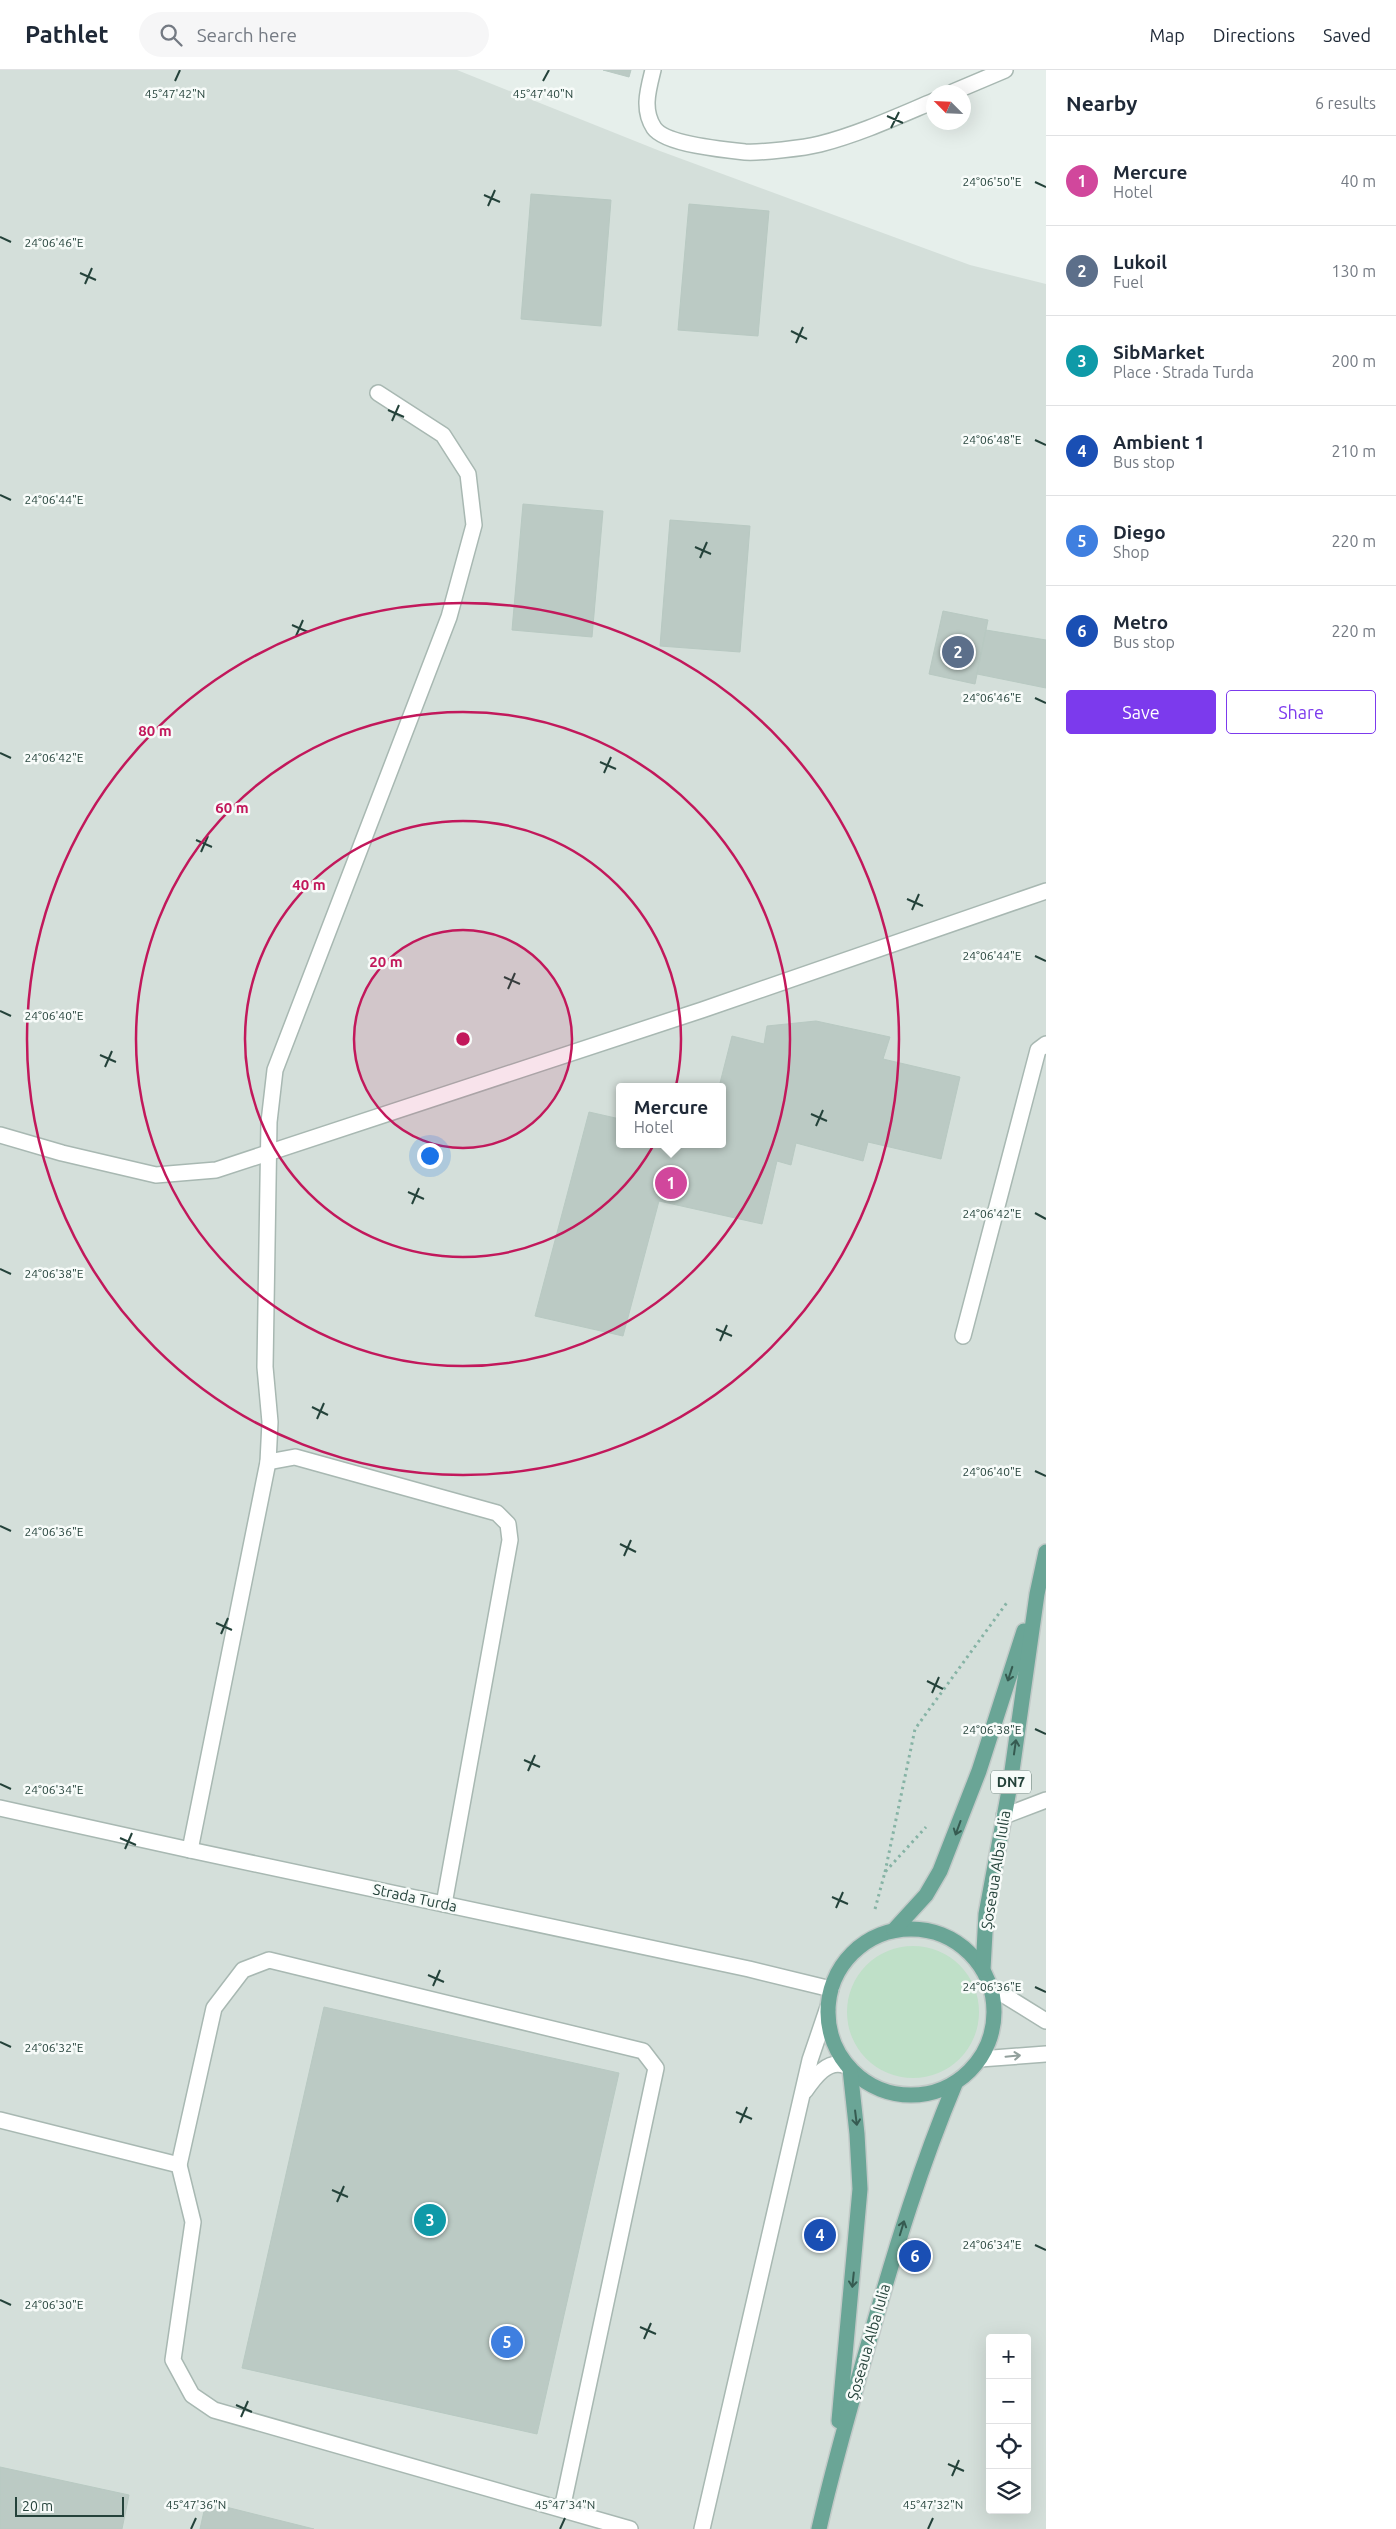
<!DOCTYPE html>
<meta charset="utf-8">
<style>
:root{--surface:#fff;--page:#f6f6f7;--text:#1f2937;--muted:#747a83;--line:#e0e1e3;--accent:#7c3aed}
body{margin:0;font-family:Ubuntu,sans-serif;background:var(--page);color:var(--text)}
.controls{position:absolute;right:15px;bottom:15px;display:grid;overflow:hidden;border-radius:5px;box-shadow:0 5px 20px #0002}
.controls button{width:45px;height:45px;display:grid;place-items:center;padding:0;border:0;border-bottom:1px solid var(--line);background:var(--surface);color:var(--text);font:25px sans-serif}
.compass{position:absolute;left:926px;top:15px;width:45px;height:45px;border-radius:50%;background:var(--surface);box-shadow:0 5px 20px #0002;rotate:294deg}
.scale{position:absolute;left:15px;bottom:12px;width:109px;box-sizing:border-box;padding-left:5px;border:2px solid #24423a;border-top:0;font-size:14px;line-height:18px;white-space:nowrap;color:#24423a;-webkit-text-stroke:4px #f7fbf9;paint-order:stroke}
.you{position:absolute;left:429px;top:1085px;width:18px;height:18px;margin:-12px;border:4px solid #fff;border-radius:50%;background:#1a73e8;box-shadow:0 0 0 8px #1a73e833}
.badge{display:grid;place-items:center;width:32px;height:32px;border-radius:50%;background:var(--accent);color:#fff;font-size:16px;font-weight:700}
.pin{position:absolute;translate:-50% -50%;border:2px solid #fff;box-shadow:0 1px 5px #0006}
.popup{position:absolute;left:616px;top:1013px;width:110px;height:65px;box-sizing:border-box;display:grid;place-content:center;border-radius:5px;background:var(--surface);filter:drop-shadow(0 1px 4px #0005);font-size:16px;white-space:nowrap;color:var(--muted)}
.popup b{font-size:19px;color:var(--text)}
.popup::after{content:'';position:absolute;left:50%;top:100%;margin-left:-10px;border:10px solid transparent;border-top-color:var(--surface)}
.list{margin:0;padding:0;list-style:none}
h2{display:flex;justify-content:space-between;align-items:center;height:65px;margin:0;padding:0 20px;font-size:21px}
h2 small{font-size:16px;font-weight:400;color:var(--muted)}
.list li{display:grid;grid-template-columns:32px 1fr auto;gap:15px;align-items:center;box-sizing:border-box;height:90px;padding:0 20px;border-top:1px solid var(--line)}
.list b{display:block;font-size:19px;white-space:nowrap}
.list p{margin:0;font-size:16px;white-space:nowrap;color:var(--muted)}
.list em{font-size:16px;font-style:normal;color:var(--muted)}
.actions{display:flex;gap:10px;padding:15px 20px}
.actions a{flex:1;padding:11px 0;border:1px solid var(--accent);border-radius:5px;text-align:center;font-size:18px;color:var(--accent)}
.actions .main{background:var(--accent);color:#fff}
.icon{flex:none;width:28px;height:28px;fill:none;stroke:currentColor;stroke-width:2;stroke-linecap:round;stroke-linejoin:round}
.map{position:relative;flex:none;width:1046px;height:2459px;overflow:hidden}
header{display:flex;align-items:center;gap:30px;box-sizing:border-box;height:70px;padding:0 25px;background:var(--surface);border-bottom:1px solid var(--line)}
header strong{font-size:24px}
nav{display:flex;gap:28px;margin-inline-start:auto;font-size:18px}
.search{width:350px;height:45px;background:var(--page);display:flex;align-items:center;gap:12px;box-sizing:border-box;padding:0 18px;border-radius:28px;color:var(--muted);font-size:19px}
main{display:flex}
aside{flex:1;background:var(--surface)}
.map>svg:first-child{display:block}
.built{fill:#d4dfda;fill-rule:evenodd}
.green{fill:#bfe0c8}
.building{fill:#bbcac4;stroke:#b8c9c2}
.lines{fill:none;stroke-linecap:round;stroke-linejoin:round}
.minor-casing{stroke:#a8b8b2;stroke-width:18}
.major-casing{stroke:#c2cac8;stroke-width:18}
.path{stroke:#86b3a5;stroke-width:3;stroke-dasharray:2.5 4;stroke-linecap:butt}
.minor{stroke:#fff;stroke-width:15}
.major{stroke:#6aa596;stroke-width:15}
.oneway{stroke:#365b51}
.oneway2{stroke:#92a09c}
.ticks{fill:none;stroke:#24423a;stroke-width:2}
.ring{fill:none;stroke:#c2185b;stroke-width:2.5}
.labels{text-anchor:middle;stroke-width:5;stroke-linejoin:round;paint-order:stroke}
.shield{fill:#f7fbf9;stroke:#637a73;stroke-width:1}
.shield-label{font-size:14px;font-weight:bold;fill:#24423a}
.street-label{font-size:15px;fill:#24423a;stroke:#f7fbf9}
.ticks-label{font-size:12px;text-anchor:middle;fill:#24423a;stroke:#f7fbf9;stroke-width:5;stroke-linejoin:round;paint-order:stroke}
.centre{fill:#c2185b;stroke:#f7fbf9;stroke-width:2.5}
.ring-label{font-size:15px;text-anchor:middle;font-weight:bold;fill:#c2185b;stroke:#f7fbf9;stroke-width:5;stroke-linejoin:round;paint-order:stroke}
</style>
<header>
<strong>Pathlet</strong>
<div class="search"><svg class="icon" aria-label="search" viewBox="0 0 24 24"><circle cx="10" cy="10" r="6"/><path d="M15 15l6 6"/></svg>Search here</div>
<nav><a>Map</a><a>Directions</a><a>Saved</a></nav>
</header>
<main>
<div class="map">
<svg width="1046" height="2459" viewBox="0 0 1046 2459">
<rect width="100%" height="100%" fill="#e6efeb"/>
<path class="built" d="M0,0H457L660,81L970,195L1046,214V2459H0ZM620,1017H722V1074H620ZM990,2268H1027V2440H990Z"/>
<circle class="green" cx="913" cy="1942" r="66"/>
<g class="building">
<path d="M603,0H631L629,7Z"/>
<path d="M531,124L611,130L601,256L521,249Z"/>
<path d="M689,134L769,141L758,266L678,260Z"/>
<path d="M523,434L603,441L592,567L512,560Z"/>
<path d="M670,450L750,456L740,582L660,576Z"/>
<path d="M943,541L988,550L975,614L929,604Z"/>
<path d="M986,560L1046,570V618L977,604Z"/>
<path d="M816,951L890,967L883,989L960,1007L941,1089L868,1072L863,1091L796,1073L791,1095L777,1091L762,1154L659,1131L623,1266L535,1246L589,1042L620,1049V1074H722V1017H719L732,966L764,974L767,956Z"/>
<path d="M324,1937L619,2003L537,2364L242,2298Z"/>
<path d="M0,2397L129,2425L122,2459H0Z"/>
<path d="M206,2432L314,2459H200Z"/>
</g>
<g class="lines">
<g class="minor-casing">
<g id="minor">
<path d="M653,0C648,20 642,40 654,58C665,74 725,80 745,82C761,83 804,78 820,74C859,64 896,47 934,31"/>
<path d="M953,22L1005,0"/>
<path d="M0,1065L62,1083L156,1105L216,1100L702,940L1046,821"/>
<path d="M963,1266L1038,980L1046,974"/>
<path d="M268,1392L295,1387L497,1443L508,1454L510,1470L444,1834"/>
<path d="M0,1738L190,1780L749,1899L831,1919"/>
<path d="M1004,1746L1046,1730"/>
<path d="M190,1780L268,1392L270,1352L265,1297L269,1052L275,1000L449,547L474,455L468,404L443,365L378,323"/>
<path d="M991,1917L1046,1951"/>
<path d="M980,1989L1046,1984"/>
<path d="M805,2021C814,2008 828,1988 846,1996"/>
<path d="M0,2050L179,2095L193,2152L173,2290L192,2325L214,2340L630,2459"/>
<path d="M179,2095L214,1938L243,1900L269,1890L643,1981L656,1998L562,2439"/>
<path d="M702,2459L810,1990L828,1937"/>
</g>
</g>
<g class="major-casing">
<g id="major">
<circle cx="911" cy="1942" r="83"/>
<path d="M894,1860L926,1825L940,1801L979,1701L1024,1561"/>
<path d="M983,1899L986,1844L1010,1715L1037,1524L1046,1482"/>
<path d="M839,2351L860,2119L857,2064L850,1999"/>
<path d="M819,2459C834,2392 853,2327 872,2261C896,2177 921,2095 955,2014"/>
</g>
</g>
<g class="path">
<path d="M885,1802L915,1659L1008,1531"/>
<path d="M875,1839L885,1802L926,1757"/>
</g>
<use href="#minor" class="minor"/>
<use href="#major" class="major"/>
</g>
<defs><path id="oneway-shaft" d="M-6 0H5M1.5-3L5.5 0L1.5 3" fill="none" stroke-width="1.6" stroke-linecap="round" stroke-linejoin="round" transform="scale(1.25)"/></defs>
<g class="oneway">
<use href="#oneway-shaft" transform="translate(1010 1604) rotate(108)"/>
<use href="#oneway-shaft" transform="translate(1015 1677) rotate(-82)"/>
<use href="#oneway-shaft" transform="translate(958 1758) rotate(110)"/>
<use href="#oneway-shaft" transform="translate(856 2048) rotate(83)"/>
<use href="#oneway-shaft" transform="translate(902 2158) rotate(-73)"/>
<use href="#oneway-shaft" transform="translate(853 2210) rotate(96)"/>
</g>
<use class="oneway2" href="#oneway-shaft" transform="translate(1013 1986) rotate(-5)"/>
<path class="ticks" d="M175,11L180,0M543,11L549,0M887,46L903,53M891,58L899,42M1035,112L1046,117M484,125L500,132M488,136L495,120M0,167L11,172M80,203L96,210M85,214L92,198M791,261L807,269M796,273L803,257M388,340L404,347M392,351L399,335M1035,370L1046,375M0,425L11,430M695,477L711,484M700,488L707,472M292,555L308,562M296,566L303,550M1035,628L1046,633M0,683L11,688M600,692L616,699M604,703L611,687M196,770L212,777M201,782L208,766M907,829L923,836M912,840L919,824M1035,886L1046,891M504,907L520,914M508,919L515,903M0,941L11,946M100,985L116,992M105,997L112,981M811,1044L827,1051M816,1056L823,1040M408,1122L424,1129M412,1134L419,1118M1035,1143L1046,1149M0,1199L11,1204M716,1259L732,1266M720,1271L727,1255M312,1337L328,1345M317,1349L324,1333M1035,1401L1046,1406M0,1456L11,1461M620,1474L636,1482M624,1486L631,1470M216,1553L232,1560M221,1564L228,1548M927,1611L943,1619M932,1623L939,1607M1035,1659L1046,1664M524,1690L540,1697M528,1701L535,1685M0,1714L11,1719M120,1768L136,1775M125,1779L132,1763M832,1827L848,1834M836,1838L843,1822M428,1905L444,1912M433,1916L440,1900M1035,1917L1046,1922M0,1972L11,1977M736,2042L752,2049M740,2053L747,2037M332,2120L348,2127M337,2132L344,2116M1035,2175L1046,2180M0,2230L11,2235M640,2257L656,2264M644,2269L651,2253M236,2335L252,2342M241,2347L248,2331M948,2394L964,2401M952,2406L959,2390M191,2459L196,2448M560,2459L565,2448M928,2459L933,2448"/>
<circle cx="463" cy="969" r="109" fill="#c2185b" fill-opacity=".12"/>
<g class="ring">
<circle cx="463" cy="969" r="109"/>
<circle cx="463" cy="969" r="218"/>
<circle cx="463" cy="969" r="327"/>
<circle cx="463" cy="969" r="436"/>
</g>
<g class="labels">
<rect class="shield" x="991" y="1700.5" width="40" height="23" rx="4"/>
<g class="shield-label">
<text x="1011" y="1717">DN7</text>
</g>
<g class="street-label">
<text transform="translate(996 1800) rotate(-81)" y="5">Șoseaua Alba Iulia</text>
<text transform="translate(415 1828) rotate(12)" y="5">Strada Turda</text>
<text transform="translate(869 2272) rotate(-74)" y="5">Șoseaua Alba Iulia</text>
</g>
</g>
<g class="ticks-label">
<text x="175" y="28">45°47'42"N</text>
<text x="543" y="28">45°47'40"N</text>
<text x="992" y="116">24°06'50"E</text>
<text x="54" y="177">24°06'46"E</text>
<text x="992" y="374">24°06'48"E</text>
<text x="54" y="434">24°06'44"E</text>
<text x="992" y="632">24°06'46"E</text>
<text x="54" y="692">24°06'42"E</text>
<text x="992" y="890">24°06'44"E</text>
<text x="54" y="950">24°06'40"E</text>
<text x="992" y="1148">24°06'42"E</text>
<text x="54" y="1208">24°06'38"E</text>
<text x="992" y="1406">24°06'40"E</text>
<text x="54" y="1466">24°06'36"E</text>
<text x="992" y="1664">24°06'38"E</text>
<text x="54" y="1724">24°06'34"E</text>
<text x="992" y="1921">24°06'36"E</text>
<text x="54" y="1982">24°06'32"E</text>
<text x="992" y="2179">24°06'34"E</text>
<text x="54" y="2239">24°06'30"E</text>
<text x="196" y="2439">45°47'36"N</text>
<text x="565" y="2439">45°47'34"N</text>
<text x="933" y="2439">45°47'32"N</text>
</g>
<circle cx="463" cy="969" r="8" class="centre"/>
<g class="ring-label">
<text x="155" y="666">80 m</text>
<text x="232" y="743">60 m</text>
<text x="309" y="820">40 m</text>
<text x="386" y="897">20 m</text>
</g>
</svg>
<div class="controls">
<button>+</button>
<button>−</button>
<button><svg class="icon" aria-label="locate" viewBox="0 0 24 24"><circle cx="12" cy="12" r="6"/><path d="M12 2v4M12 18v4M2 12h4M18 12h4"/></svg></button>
<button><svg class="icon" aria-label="layers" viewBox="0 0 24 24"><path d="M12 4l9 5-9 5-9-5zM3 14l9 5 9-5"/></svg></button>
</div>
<svg class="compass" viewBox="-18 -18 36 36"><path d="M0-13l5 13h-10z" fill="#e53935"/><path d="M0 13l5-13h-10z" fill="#747a83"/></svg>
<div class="scale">20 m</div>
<div class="you"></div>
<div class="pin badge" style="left:671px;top:1113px;background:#d1479c">1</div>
<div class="popup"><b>Mercure</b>Hotel</div>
<div class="pin badge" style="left:958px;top:582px;background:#5c6f8a">2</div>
<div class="pin badge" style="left:430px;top:2150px;background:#0f9aa8">3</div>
<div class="pin badge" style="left:820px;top:2165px;background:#1a4fb4">4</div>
<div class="pin badge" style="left:507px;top:2272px;background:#3f7fe0">5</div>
<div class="pin badge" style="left:915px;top:2186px;background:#1a4fb4">6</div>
</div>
<aside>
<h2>Nearby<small>6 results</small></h2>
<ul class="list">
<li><span class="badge" style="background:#d1479c">1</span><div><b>Mercure</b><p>Hotel</p></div><em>40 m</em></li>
<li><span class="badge" style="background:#5c6f8a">2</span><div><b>Lukoil</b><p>Fuel</p></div><em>130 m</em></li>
<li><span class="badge" style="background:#0f9aa8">3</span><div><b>SibMarket</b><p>Place · Strada Turda</p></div><em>200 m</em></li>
<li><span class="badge" style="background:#1a4fb4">4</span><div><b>Ambient 1</b><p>Bus stop</p></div><em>210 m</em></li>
<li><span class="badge" style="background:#3f7fe0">5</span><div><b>Diego</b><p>Shop</p></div><em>220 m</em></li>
<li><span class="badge" style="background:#1a4fb4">6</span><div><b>Metro</b><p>Bus stop</p></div><em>220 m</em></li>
</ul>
<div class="actions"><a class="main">Save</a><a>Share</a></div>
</aside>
</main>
